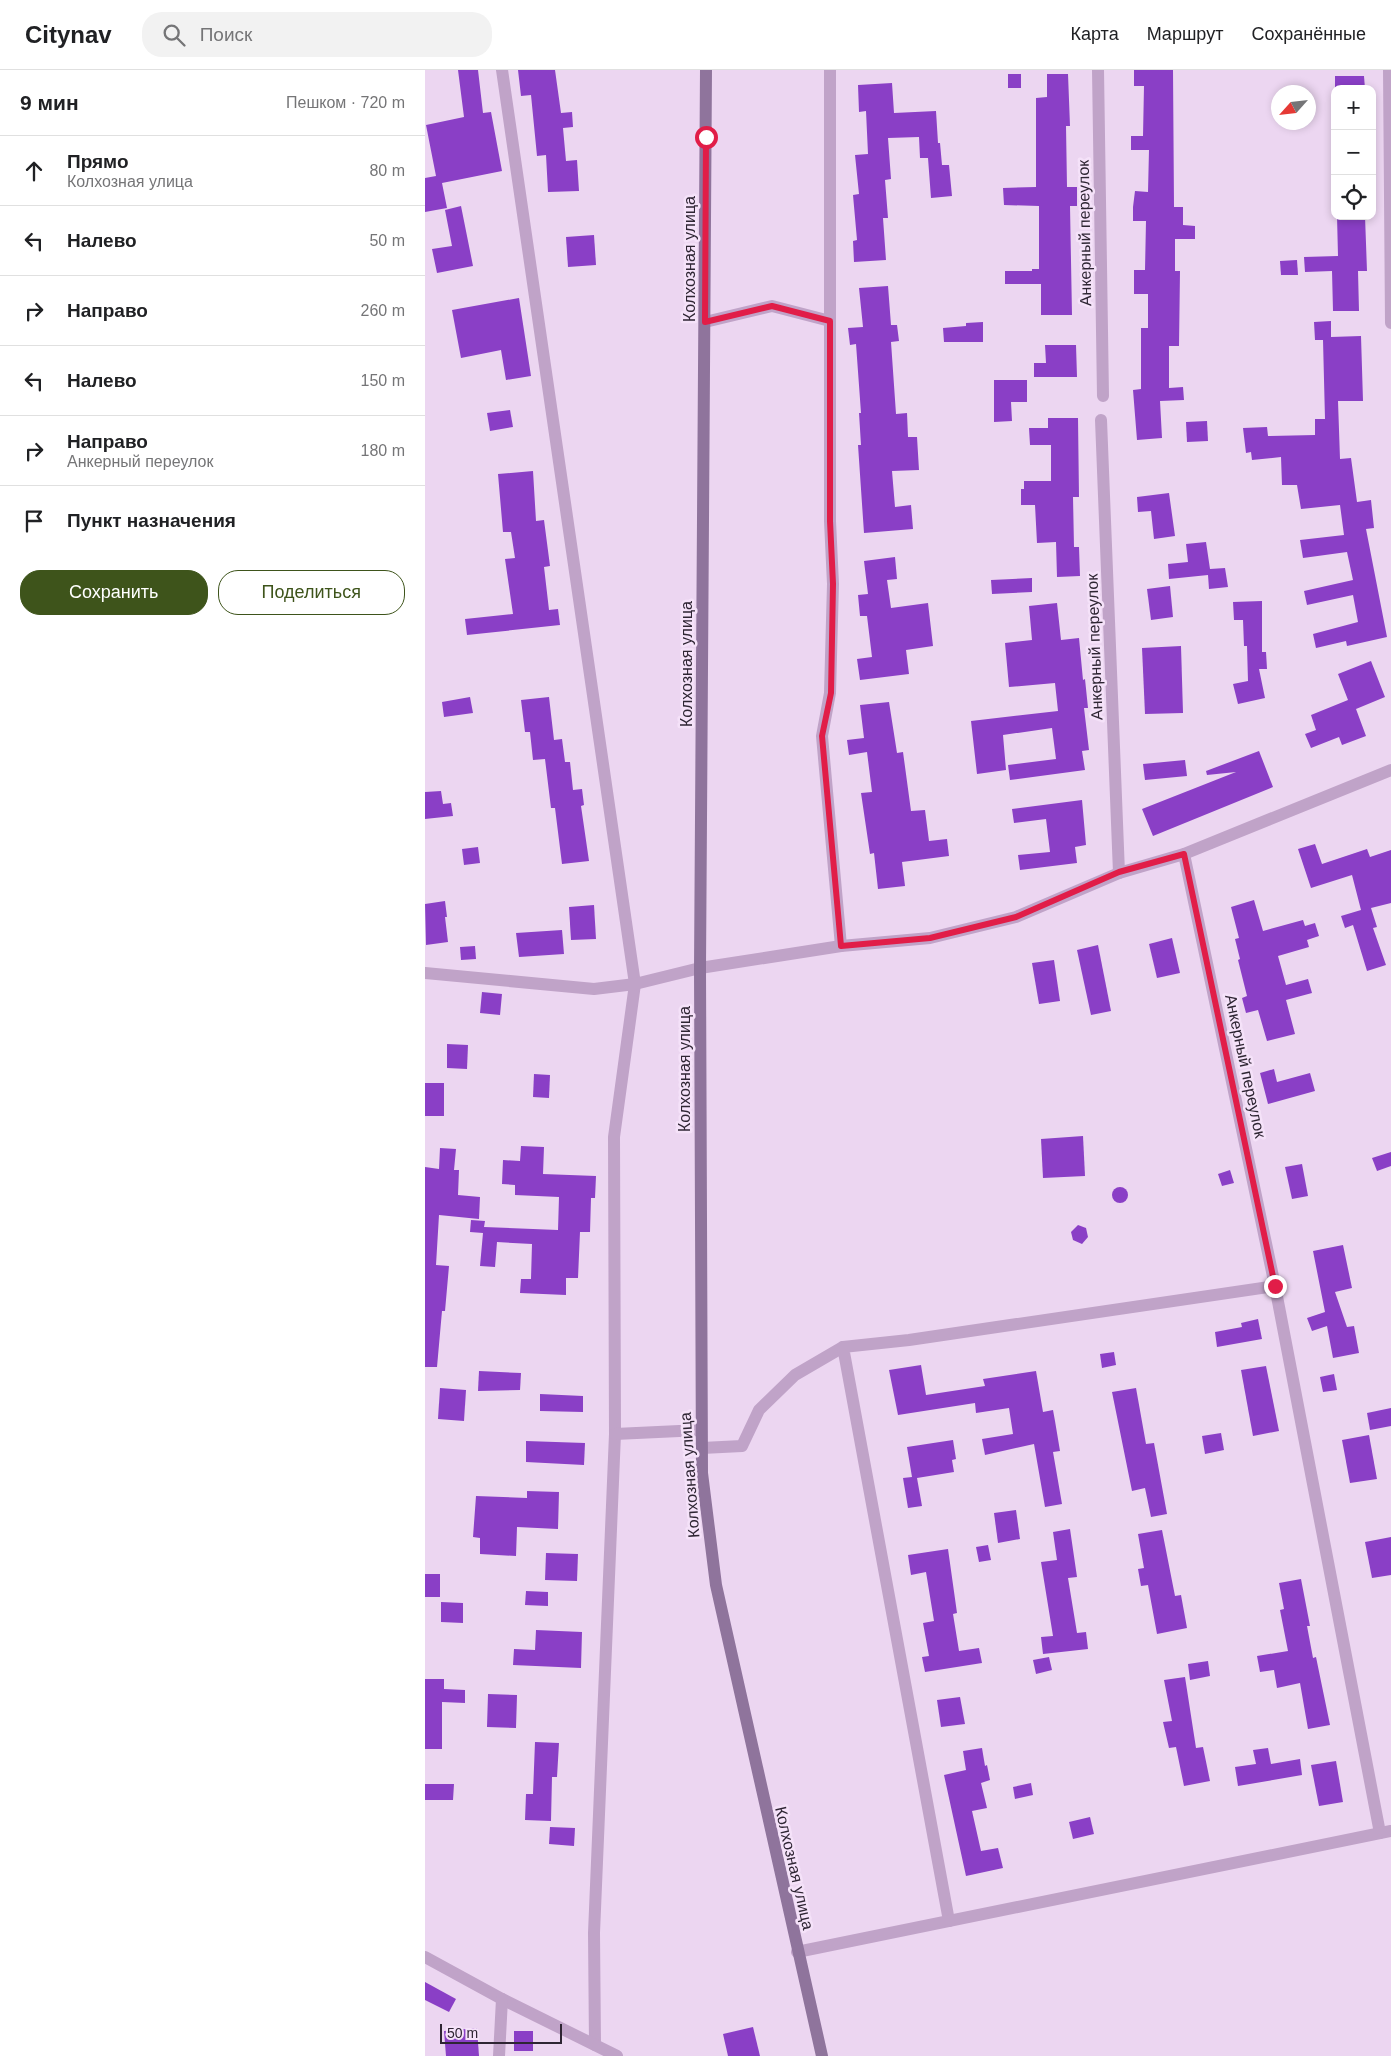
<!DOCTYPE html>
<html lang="ru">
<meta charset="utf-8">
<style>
:root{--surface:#fff;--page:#f2f2f2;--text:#202124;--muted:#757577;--line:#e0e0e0;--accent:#3e541b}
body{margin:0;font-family:Helvetica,sans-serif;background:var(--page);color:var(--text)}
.controls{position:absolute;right:15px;top:15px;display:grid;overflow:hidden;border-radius:10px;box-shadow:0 2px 8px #0003}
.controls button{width:45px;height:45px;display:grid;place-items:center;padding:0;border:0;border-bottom:1px solid var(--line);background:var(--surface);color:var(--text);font:25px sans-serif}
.compass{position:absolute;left:846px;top:15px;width:45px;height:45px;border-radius:50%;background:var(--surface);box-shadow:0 2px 8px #0003;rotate:243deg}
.scale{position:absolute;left:15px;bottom:12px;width:122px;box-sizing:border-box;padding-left:5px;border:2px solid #2e2533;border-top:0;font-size:14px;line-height:18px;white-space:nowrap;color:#2e2533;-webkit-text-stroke:4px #f5e2f9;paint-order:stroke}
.stop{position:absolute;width:15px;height:15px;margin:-11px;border:4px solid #e11d48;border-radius:50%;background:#fff}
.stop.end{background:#e11d48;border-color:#fff;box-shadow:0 1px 5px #0008}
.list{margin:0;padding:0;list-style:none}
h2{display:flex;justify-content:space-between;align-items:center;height:65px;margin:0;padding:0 20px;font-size:21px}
h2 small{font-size:16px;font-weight:400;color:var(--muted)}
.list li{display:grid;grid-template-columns:32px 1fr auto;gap:15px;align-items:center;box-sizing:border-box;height:70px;padding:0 20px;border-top:1px solid var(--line)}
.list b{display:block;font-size:19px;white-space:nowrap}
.list p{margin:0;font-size:16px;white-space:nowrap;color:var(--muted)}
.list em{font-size:16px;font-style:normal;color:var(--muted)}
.actions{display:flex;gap:10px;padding:15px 20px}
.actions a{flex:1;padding:11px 0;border:1px solid var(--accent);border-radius:20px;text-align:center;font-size:18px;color:var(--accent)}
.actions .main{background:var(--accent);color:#fff}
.icon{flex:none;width:28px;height:28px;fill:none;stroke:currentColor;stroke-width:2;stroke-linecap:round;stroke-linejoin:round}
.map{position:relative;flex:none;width:966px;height:1986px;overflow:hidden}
header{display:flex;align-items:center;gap:30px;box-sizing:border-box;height:70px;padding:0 25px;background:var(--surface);border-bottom:1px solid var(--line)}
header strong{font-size:24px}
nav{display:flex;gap:28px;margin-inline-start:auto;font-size:18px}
.search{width:350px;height:45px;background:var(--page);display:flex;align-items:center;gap:12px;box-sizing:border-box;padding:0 18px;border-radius:20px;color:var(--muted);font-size:19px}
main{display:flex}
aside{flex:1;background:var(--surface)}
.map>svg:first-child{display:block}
.building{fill:#8a3fc6}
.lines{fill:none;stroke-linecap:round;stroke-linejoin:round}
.minor{stroke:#c0a3c8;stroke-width:12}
.tertiary{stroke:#c0a3c8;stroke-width:12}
.secondary{stroke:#8f749c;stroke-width:12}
.route{stroke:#e11d48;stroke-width:6}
.labels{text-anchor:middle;stroke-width:5;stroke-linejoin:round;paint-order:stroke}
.street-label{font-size:16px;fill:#2e2533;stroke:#f5e2f9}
</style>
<header>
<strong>Citynav</strong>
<div class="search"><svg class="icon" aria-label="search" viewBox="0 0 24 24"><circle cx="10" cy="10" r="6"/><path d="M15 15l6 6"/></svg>Поиск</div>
<nav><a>Карта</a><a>Маршрут</a><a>Сохранённые</a></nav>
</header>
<main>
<aside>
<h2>9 мин<small>Пешком · 720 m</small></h2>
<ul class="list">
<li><svg class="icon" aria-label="ahead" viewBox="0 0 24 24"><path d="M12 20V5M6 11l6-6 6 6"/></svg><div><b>Прямо</b><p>Колхозная улица</p></div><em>80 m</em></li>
<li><svg class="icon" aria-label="left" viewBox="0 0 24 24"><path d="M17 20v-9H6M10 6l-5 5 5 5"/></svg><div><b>Налево</b></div><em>50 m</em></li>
<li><svg class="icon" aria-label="right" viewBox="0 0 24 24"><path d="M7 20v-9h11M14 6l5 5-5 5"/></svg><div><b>Направо</b></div><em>260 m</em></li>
<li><svg class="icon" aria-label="left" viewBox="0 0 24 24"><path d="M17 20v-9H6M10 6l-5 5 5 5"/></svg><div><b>Налево</b></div><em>150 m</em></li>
<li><svg class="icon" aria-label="right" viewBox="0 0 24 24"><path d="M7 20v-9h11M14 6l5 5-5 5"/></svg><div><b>Направо</b><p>Анкерный переулок</p></div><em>180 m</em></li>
<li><svg class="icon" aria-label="arrive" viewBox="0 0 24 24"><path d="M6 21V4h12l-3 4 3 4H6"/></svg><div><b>Пункт назначения</b></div></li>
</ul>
<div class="actions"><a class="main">Сохранить</a><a>Поделиться</a></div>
</aside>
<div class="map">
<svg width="966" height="1986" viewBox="0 0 966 1986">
<rect width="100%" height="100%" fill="#ecd6f1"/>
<g class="building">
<path d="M33,0H53L58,43L66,42L77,101L17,113L22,138L0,142V108L11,106L1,55L39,47Z"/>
<path d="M93,0H130L136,43L147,42L148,57L138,58L141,91L152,90L154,121L123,122L121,85L112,86L106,25L96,26Z"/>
<path d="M709,0H748L749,137H758V155L770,156V169H750V201H755L754,276H744V318L758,317L759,330L735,331L737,368L712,370L708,320L716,319V258H723V224H709V200H720L721,151H708V137L710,121L723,122L724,80H706V66H718L719,16H709Z"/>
<rect x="583" y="4" width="13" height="14"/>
<path d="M622,4H643L645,56H641L642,117H652V136H645L647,245H616V214H580V201H607V199H614V136L579,135L578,118L611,117V28L622,27Z"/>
<path d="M910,6H939L940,19H910Z"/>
<path d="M467,13L469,43L511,41L513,73H515L517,95H524L527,126L506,128L503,88H495L494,67L463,68L466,109L460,110L463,148H458L461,190L429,192L428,171L432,170L428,125L434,124L430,85L443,84L441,41L434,42L433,15Z"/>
<path d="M36,136L48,196L12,203L7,179L27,176L20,140Z"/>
<path d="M912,146H940L942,201H933L934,241H908L907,201L880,202L879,187L913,186Z"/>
<path d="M169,165L171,195L143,197L141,167Z"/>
<path d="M872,190L873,205H856L855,191Z"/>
<path d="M463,216L466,255H472L474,271L466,272L471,344L482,343L483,367H492L494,400L467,401L470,437L486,435L488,459L439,463L433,375H436L434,343H436L431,274L425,275L423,258L438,257L434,218Z"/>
<path d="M94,228L106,306L81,310L76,280L36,288L27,240Z"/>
<path d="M906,251V267L936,266L938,331H913L915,389L926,388L932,432L946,430L949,458L941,459L962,567L922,576L921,571L891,578L888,564L933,552L928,525L882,535L879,521L928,510L922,482L878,488L875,470L919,465L915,435L876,439L872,415H857L856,387L827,390L826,382L821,383L818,358L842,357L843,366L890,365V349H900L898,270H890L889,252Z"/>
<path d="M558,252V272H519L518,258L541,256V253Z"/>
<path d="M620,275H651L652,307H609V293H621Z"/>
<path d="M569,310H602V332H586L587,351L569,352Z"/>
<path d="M85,340L88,357L65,361L62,343Z"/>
<path d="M623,348H653L654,427H648L649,477H654L655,506L632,507L631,472L612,473L610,435H596V419H599V411H626V375H605L604,358H623Z"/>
<path d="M782,351L783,371L762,372L761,352Z"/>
<path d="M108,401L111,451L119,450L125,496L119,497L124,540L133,539L135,555L42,565L40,549L88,544L80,489L90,488L86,462H78L73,404Z"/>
<path d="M744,423L750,466L729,469L726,441L713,442L712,427Z"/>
<path d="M781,472L785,499L800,498L803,517L784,519L783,505L744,509L743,494L763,492L761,474Z"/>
<path d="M470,487L472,509L462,510L466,538L503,533L508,576L481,580L484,604L435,610L432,589L447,587L442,546H435L433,525L443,524L439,491Z"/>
<path d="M607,508V522L567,524L566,510Z"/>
<path d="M745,516L748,547L726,550L722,519Z"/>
<path d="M837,531V582H841L842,599H834L840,628L813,634L808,614L823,611L822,576H819L818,550H809L808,532Z"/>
<path d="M632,533L636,570L654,568L658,610L660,609L663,638H659L664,680L657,681L660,700L585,710L583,695L631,689L627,658L578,665L581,700L552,704L546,651L633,641L630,613L584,617L580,573L607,570L604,536Z"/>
<path d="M756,576L758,643L720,644L717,578Z"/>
<path d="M946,591L960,627L931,639L941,666L917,675L914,667L886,678L880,664L891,660L886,645L923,630L913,604Z"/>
<path d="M45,627L48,643L19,647L17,632Z"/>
<path d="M124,627L129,670L137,669L140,692H145L148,720L157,719L159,735L156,736L164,791L137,794L130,738H126L120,689L108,690L105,662H100L96,630Z"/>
<path d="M464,632L472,683L478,682L486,741L500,740L504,771L522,769L524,786L477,792L480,816L453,819L449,783L445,784L436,723L447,722L442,682L424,685L422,670L439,668L435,635Z"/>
<path d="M834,681L848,717L728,766L717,739L811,702L782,705L781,701Z"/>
<path d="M760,690L762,706L720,710L718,694Z"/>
<path d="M16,721L18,734L26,733L28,746L0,749V722Z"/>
<path d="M657,730L661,775L650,777L652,793L595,800L593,785L625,782L621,749L589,753L587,739Z"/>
<path d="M890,774L897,794L942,779L945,787L966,780V833L946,838L952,857L948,858L961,895L942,901L928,855L920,858L916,846L936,840L927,805L886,818L873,779Z"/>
<path d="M53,777L55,793L39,795L37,779Z"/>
<path d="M829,830L838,861L878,850L880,856L890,853L894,866L882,870L884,877L853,886L861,915L883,909L887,923L861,930L870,964L842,971L833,940L821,943L817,928L822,926L813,890L815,889L810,869L814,868L806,837Z"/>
<path d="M20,831L22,847H20L23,872L1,875L0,834Z"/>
<path d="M169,835L171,869L146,870L144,837Z"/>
<path d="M137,860L139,884L94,887L91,863Z"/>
<path d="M747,868L755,903L732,908L724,874Z"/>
<path d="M673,875L686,941L666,945L652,880Z"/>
<path d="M50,876L51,889L36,890L35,877Z"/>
<path d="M629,890L635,931L614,934L607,893Z"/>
<path d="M57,922L77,924L75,945L55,943Z"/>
<path d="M22,974L43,975L42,999L22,998Z"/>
<path d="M849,999L852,1012L885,1003L890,1021L843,1034L835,1003Z"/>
<path d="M109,1004L125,1005L124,1028L108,1027Z"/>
<rect x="0" y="1013" width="19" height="33"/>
<path d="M658,1066L660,1106L618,1108L616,1069Z"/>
<path d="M96,1076L119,1077L118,1104L171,1106L170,1128H166L165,1162H155L153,1208H141V1225L95,1223L96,1209H106L107,1174L72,1172L70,1197L55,1196L58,1163L45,1162L46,1150L60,1151L59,1157L133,1160L134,1127L90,1125V1115L77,1114L78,1090L95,1091Z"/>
<path d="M15,1078L31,1079L29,1100H34L33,1125L55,1127L54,1149L14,1145L11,1195L24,1196L20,1241H17L12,1297H0V1097L14,1099Z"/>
<path d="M966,1082V1096L952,1101L947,1088Z"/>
<path d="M877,1094L883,1126L867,1129L860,1097Z"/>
<path d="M805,1100L809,1113L797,1116L793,1104Z"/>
<circle cx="695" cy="1125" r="8"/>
<path d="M653,1155L661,1158L663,1167L657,1174L648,1170L646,1162Z"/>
<path d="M918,1175L927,1218L910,1222L922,1257L929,1256L934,1283L908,1288L902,1256L887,1261L882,1248L900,1242L888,1181Z"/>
<path d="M833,1249L837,1269L792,1277L790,1262L817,1257L816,1253Z"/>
<path d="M689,1282L691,1295L677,1298L675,1284Z"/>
<path d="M496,1295L501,1325L560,1316L558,1309L611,1301L618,1342L628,1340L630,1351L635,1381L628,1382L637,1434L620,1437L609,1374L560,1385L557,1369L588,1364L584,1338L551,1343L550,1333L473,1345L464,1300Z"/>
<path d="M841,1296L854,1361L828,1366L816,1300Z"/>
<path d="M54,1301L96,1303L95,1320L53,1321Z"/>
<path d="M909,1304L912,1320L898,1322L895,1307Z"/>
<path d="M15,1318L41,1320L39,1351L13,1349Z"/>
<path d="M711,1318L721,1374L729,1373L742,1444L726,1447L720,1418L707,1421L687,1322Z"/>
<path d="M115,1324L158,1326V1342L115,1341Z"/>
<path d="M966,1338V1356L945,1360L942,1343Z"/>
<path d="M796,1363L799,1380L780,1384L777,1366Z"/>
<path d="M944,1365L952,1409L925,1413L917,1370Z"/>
<path d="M528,1370L531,1389L527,1390L529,1402L492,1408L497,1436L483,1438L478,1408L487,1407L482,1377Z"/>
<path d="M101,1371L160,1373L159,1395L101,1392Z"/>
<path d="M102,1421L134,1422L133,1459L92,1457L91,1486L55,1484V1468L48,1467L51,1426L102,1428Z"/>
<path d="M591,1440L595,1469L573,1473L569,1443Z"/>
<path d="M645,1459L652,1507L643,1508L652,1563L661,1562L663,1579L618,1584L616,1567L628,1566L616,1492L632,1490L628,1462Z"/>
<path d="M737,1460L750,1526L756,1525L762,1558L732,1564L723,1515L716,1516L713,1499L719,1498L713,1464Z"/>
<path d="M966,1467V1505L947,1508L940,1472Z"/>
<path d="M563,1475L566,1490L554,1492L551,1477Z"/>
<path d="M523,1479L532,1543L528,1544L534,1581L554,1578L557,1593L500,1602L497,1587L504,1586L498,1553L509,1551L501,1502L486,1505L483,1485Z"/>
<path d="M121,1483L153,1484L152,1511L120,1510Z"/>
<rect x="0" y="1504" width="15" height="23"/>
<path d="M876,1509L885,1556H882L888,1588L891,1587L905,1655L883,1659L875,1613L852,1618L849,1600L835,1602L832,1586L863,1581L855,1540L859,1539L854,1513Z"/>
<path d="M101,1521L123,1522V1536L100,1535Z"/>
<path d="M16,1532L38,1533V1553L16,1552Z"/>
<path d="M111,1560L157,1562L156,1598L88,1595L89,1579L110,1580Z"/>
<path d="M624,1587L627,1600L611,1604L608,1590Z"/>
<path d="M783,1591L785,1606L765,1610L763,1594Z"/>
<path d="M760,1607L771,1678L778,1677L785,1711L759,1716L751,1677L744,1678L738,1652L747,1651L739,1610Z"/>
<path d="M0,1609H19V1619L40,1620V1633L17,1632V1679H0Z"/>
<path d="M63,1624L92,1625L91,1658L62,1657Z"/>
<path d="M535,1627L540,1654L516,1657L512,1630Z"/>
<path d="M110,1672L134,1673L132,1707H127L126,1751L100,1750L101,1724H108Z"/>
<path d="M557,1678L560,1696L562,1695L565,1710L556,1713L562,1738L547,1741L556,1781L573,1778L578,1798L541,1806L519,1705L541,1700L538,1681Z"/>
<path d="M843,1678L846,1694L875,1689L877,1705L813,1716L810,1697L831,1694L828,1680Z"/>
<path d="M911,1691L918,1732L894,1736L886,1695Z"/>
<path d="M606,1713L608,1725L590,1729L588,1717Z"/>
<path d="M0,1714H29L28,1730H0Z"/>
<path d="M665,1747L669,1764L648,1769L644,1752Z"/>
<path d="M125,1757L150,1758L149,1776L124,1774Z"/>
<path d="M0,1912L31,1929L24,1942L0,1930Z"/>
<path d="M328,1957L335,1986H303L298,1964Z"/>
<path d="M52,1958L54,1986H21L19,1961Z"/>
<rect x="89" y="1961" width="19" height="20"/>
</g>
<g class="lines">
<g class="minor">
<path d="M77,0L210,914L189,1067L190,1364L169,1863L170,1975"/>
<path d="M405,0V451L408,514L405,623L397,666L416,876"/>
<path d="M673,0L678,326"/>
<path d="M964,0L966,253"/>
<path d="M280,252L347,236L405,251"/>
<path d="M676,350L694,803"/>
<path d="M759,784L850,1216L955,1763"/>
<path d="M0,903L169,919L210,914L275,898L416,876L505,868L591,847L694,803L759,784L966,700"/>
<path d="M190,1364L276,1360"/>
<path d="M277,1378L317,1376L334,1340L370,1305L418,1277"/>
<path d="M524,1851L418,1277L484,1270L850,1216"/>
<path d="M0,1887L77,1929L192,1986"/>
<path d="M74,1986L77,1929"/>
</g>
<path class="tertiary" d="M372,1882L966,1761"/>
<path class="secondary" d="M281,0L275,898L277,1403L291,1515L397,1986"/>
</g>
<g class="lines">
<path class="route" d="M281,67L280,252L347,236L405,251V451L408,514L406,623L397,666L416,876L505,868L591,847L694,802L759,784L850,1216"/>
</g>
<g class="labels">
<g class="street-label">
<text transform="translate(659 163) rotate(-91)" y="6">Анкерный переулок</text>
<text transform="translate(264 189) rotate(-90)" y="6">Колхозная улица</text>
<text transform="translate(669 577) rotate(-92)" y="6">Анкерный переулок</text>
<text transform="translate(261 594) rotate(-90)" y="6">Колхозная улица</text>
<text transform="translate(821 996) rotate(78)" y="6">Анкерный переулок</text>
<text transform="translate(259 999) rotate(-90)" y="6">Колхозная улица</text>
<text transform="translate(264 1405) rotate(-94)" y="6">Колхозная улица</text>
<text transform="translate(370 1798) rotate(77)" y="6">Колхозная улица</text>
</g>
</g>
</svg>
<div class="controls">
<button>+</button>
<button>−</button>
<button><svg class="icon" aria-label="locate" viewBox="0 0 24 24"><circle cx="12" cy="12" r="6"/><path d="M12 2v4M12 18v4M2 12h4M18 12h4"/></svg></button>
</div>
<svg class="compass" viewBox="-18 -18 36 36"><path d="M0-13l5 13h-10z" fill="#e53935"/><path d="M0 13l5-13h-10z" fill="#757577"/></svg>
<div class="scale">50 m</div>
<div class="stop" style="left:281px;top:67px"></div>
<div class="stop end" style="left:850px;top:1216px"></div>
</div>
</main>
